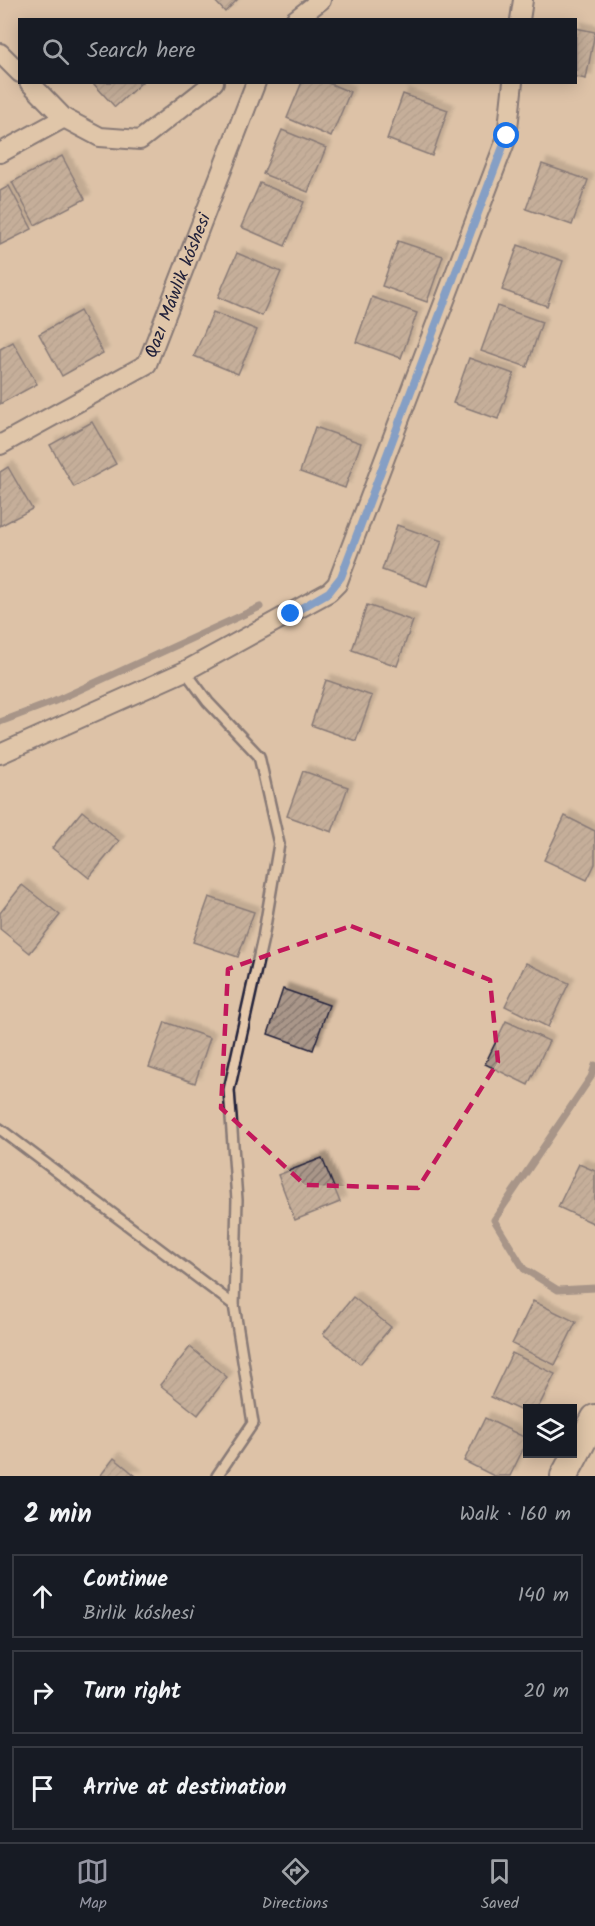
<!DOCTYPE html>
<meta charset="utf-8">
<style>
:root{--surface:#171b24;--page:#242831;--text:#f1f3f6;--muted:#9ea1a6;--line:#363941;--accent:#9495a2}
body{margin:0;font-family:Kalam,sans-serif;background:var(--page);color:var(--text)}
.controls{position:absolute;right:18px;bottom:18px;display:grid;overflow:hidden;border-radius:0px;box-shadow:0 3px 15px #0003}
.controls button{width:54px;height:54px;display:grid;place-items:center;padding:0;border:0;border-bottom:2px solid var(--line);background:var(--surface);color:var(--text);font:30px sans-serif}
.stop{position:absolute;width:18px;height:18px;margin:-14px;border:4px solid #1a73e8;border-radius:50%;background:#fff}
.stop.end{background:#1a73e8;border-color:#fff;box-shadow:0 2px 6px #0008}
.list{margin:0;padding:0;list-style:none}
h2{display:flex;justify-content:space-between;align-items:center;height:78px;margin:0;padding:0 24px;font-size:26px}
h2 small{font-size:20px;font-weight:400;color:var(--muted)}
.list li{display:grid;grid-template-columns:39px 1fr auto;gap:18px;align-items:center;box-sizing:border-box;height:84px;margin:0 12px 12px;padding:0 12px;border:2px solid var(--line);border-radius:0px}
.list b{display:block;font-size:22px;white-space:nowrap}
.list p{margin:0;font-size:20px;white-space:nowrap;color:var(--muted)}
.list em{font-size:20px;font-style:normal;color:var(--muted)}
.icon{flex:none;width:33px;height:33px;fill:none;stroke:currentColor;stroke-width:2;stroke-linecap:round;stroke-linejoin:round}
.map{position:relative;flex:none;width:595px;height:1476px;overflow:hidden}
.search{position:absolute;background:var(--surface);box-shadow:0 3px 15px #0003;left:18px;right:18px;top:18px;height:66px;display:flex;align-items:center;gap:15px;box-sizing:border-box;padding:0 21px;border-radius:0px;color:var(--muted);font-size:22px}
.sheet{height:366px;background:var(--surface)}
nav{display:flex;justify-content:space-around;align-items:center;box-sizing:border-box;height:84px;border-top:2px solid var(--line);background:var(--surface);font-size:16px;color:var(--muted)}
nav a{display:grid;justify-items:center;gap:3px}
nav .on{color:var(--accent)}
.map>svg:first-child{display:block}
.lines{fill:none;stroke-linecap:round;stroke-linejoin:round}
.stream{stroke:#675d63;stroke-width:7}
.building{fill:url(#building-hatch);stroke:#22223b;stroke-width:1.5;filter:url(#shadow)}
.service-casing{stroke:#22223b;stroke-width:14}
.minor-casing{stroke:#22223b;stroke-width:22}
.secondary-casing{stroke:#22223b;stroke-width:30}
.service{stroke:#e5c9ac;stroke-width:9}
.minor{stroke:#e5c9ac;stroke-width:18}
.secondary{stroke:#e5c9ac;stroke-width:26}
.route{stroke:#1a73e8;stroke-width:8}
.marked{fill:none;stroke:#c2185b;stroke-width:4.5;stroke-dasharray:12 8;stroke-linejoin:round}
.labels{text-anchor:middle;stroke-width:5;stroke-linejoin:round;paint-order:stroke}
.street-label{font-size:18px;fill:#22223b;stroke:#e5c9ac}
</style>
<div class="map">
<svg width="595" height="1476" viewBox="0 0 595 1476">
<defs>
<pattern id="building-hatch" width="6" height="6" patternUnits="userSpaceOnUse" patternTransform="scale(1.5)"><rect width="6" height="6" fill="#a99689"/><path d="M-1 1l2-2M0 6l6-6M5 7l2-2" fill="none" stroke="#897a71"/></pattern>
<filter id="shadow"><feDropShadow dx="5.5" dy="-5.5" stdDeviation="1.5" flood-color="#0004"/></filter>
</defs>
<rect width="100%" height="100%" fill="#ddc2a7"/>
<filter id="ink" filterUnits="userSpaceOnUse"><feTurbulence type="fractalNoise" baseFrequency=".0167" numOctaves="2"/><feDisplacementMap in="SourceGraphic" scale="12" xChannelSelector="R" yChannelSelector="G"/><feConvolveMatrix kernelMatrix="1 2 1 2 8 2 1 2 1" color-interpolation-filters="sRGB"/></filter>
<g filter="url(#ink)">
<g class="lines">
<g class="stream">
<path d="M0,722L53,702L260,607"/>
<path d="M595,1065L591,1077L494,1220L524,1269L558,1290L595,1288"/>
</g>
</g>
<g class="building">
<path d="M214,0H237L225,12Z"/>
<path d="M576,28L595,32L586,79L576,77Z"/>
<path d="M92,82H142L115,107Z"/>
<path d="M302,82H326L350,92L331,137L287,118Z"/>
<path d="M403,94L448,110L432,156L387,139Z"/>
<path d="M282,130L326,148L308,192L263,174Z"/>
<path d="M62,156L85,199L35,225L12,182Z"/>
<path d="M542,164L588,180L572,225L526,209Z"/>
<path d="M260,183L304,202L285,246L241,227Z"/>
<path d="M9,186L32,229L0,245V191Z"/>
<path d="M398,241L443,256L427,302L382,286Z"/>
<path d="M518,245L563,261L547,306L502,290Z"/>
<path d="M237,253L281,272L262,316L218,297Z"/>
<path d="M372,297L417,313L401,358L356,342Z"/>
<path d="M497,306L542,322L527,367L481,351Z"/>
<path d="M80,311L103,353L62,376L39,334Z"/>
<path d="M213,312L257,330L238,374L194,356Z"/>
<path d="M13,342L37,384L0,404V349Z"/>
<path d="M469,358L514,374L498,419L453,403Z"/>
<path d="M92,422L116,464L74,487L50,445Z"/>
<path d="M315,427L361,443L345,488L300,472Z"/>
<path d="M8,467L32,509L0,526V472Z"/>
<path d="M397,525L442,541L427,586L382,570Z"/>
<path d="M367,605L413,621L397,666L352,650Z"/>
<path d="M326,680L372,696L356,741L311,725Z"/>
<path d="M303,771L348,787L332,832L287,816Z"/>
<path d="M82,811L119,841L89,878L52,848Z"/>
<path d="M565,816L595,831V864L587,880L544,860Z"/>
<path d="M22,885L60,915L30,953L0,929V913Z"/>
<path d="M209,897L254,912L238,957L193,942Z"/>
<path d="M526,963L569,983L548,1027L505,1006Z"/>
<path d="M283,989L329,1005L313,1050L268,1034Z"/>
<path d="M506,1021L549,1041L528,1085L485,1064Z"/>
<path d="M165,1022L210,1038L195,1083L149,1067Z"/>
<path d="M322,1158L340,1202L295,1220L278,1175Z"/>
<path d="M579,1164L595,1171V1224L558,1207Z"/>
<path d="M353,1297L391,1327L360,1364L323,1334Z"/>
<path d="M533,1301L576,1322L555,1365L512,1344Z"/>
<path d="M190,1347L227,1377L198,1415L160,1385Z"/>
<path d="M512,1353L555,1374L538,1408H528V1414L491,1397Z"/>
<path d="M485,1418L528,1439L510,1476H494L464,1461Z"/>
<path d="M114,1458L136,1476H100Z"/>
</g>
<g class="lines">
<g class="service-casing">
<g id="service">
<path d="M185,671L208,702L259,756L279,844L263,938L229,1090L237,1200L234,1305L253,1423L217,1476"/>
<path d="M0,1129L234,1305"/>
</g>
</g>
<g class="minor-casing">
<g id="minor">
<path d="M295,20L321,0"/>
<path d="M520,20L523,0"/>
<path d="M0,53L20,73"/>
<path d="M29,82L64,118"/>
<path d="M0,153L64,118L100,137L140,140L214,82"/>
<path id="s1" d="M0,445L147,364L256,82"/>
<path d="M0,754L185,671L329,592L337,584L507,137L513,82"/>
</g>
</g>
<g class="secondary-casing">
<path id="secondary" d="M564,1476L595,1418"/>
</g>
<use href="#service" class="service"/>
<use href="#minor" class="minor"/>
<use href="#secondary" class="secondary"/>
</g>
</g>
<g class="lines" filter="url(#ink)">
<path class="route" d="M291,614L329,592L341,577L507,136"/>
</g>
<path d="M0 0H595V1476H0ZM351,926L490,980L498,1062L418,1188L305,1185L221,1108L228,969Z" fill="#ddc2a7" fill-opacity=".55" fill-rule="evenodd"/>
<path class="marked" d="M351,926L490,980L498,1062L418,1188L305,1185L221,1108L228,969Z"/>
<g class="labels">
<g class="street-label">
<text dy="6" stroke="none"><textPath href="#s1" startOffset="252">Qazı Máwlik kóshesi</textPath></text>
</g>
</g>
</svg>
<div class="controls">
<button><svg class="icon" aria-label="layers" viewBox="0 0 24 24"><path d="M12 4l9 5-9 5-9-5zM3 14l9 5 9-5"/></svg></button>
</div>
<div class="stop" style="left:507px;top:136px"></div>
<div class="stop end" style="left:291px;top:614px"></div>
<div class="search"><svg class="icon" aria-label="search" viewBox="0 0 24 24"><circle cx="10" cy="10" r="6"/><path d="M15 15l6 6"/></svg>Search here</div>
</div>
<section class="sheet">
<h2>2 min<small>Walk · 160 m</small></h2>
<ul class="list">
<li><svg class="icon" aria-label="ahead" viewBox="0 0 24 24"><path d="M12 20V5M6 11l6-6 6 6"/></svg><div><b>Continue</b><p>Birlik kóshesi</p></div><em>140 m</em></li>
<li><svg class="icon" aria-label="right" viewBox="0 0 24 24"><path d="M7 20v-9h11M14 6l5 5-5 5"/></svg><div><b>Turn right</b></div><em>20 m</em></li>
<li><svg class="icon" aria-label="arrive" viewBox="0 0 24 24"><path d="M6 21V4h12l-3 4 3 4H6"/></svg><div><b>Arrive at destination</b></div></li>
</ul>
</section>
<nav>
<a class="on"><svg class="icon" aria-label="map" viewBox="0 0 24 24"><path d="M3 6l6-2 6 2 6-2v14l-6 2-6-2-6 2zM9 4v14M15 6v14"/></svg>Map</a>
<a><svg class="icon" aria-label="directions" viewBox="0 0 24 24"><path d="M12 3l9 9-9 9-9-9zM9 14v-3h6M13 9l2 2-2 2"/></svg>Directions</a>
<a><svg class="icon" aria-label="saved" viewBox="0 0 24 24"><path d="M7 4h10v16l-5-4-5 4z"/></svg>Saved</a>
</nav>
